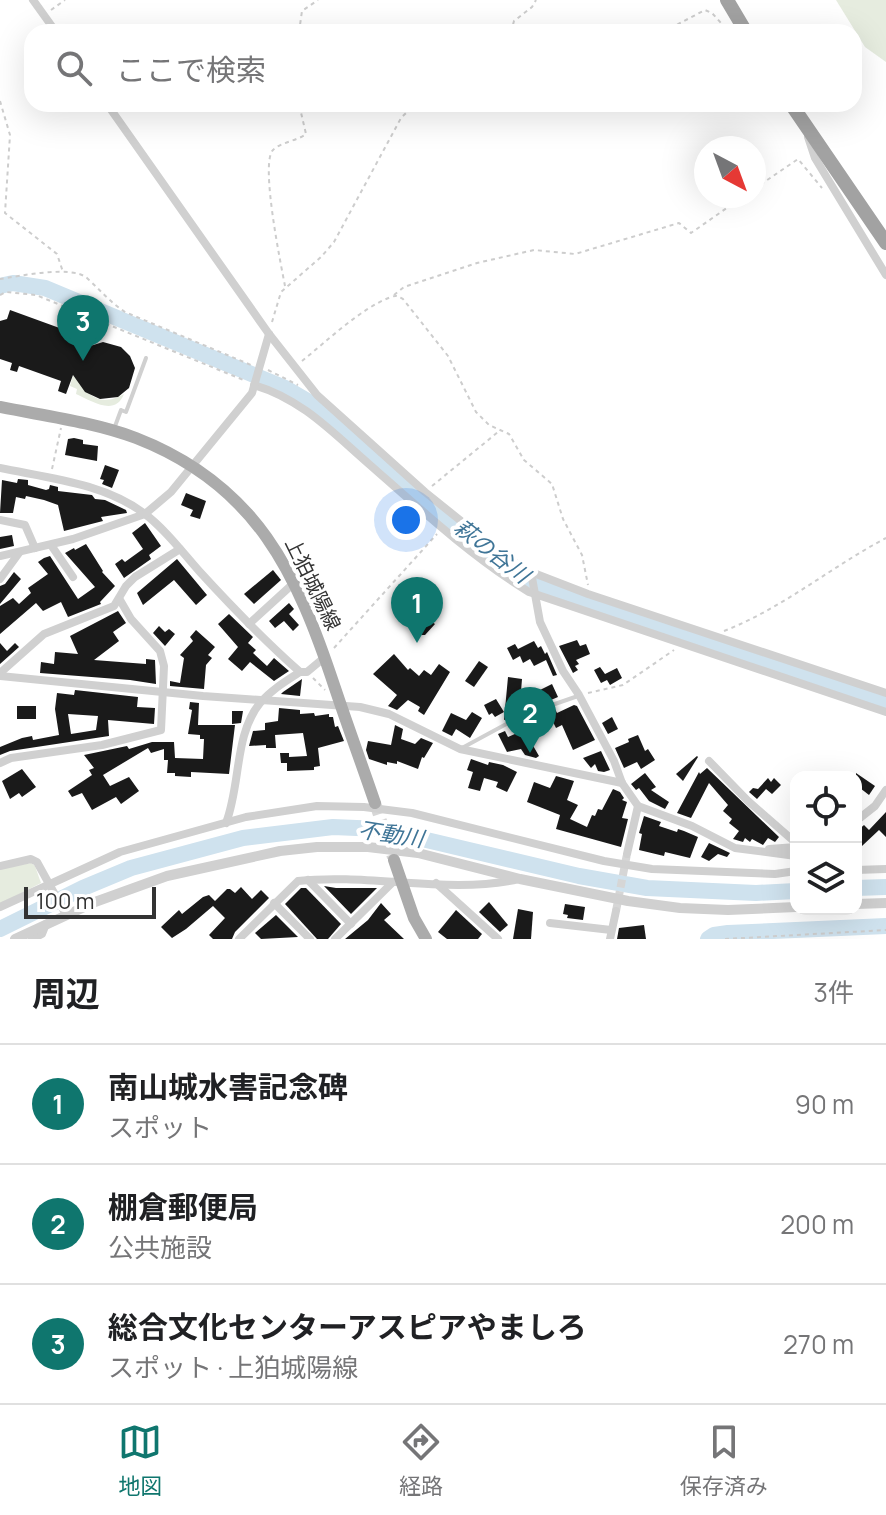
<!DOCTYPE html>
<html lang="ja">
<meta charset="utf-8">
<style>
:root{--surface:#fff;--page:#f2f2f2;--text:#202124;--muted:#757577;--line:#e0e0e0;--accent:#0f766e}
body{margin:0;font-family:Manrope,"Noto Sans JP",sans-serif;background:var(--page);color:var(--text)}
.controls{position:absolute;right:24px;bottom:24px;display:grid;overflow:hidden;border-radius:16px;box-shadow:0 8px 32px #0002}
.controls button{width:72px;height:72px;display:grid;place-items:center;padding:0;border:0;border-bottom:2px solid var(--line);background:var(--surface);color:var(--text);font:40px sans-serif}
.compass{position:absolute;left:694px;top:136px;width:72px;height:72px;border-radius:50%;background:var(--surface);box-shadow:0 8px 32px #0002;rotate:139deg}
.scale{position:absolute;left:24px;bottom:20px;width:132px;box-sizing:border-box;padding-left:8px;border:4px solid #333;border-top:0;font-size:22px;line-height:28px;white-space:nowrap;color:#333;-webkit-text-stroke:6px #fff;paint-order:stroke}
.you{position:absolute;left:406px;top:520px;width:28px;height:28px;margin:-20px;border:6px solid #fff;border-radius:50%;background:#1a73e8;box-shadow:0 0 0 12px #1a73e833}
.badge{display:grid;place-items:center;width:52px;height:52px;border-radius:50%;background:var(--accent);color:#fff;font-size:26px;font-weight:700}
.pin{position:absolute;translate:-50% -66px;filter:drop-shadow(0 2px 4px #0008)}
.pin::after{content:'';position:absolute;top:42px;width:28px;height:24px;background:inherit;clip-path:polygon(0 0,100% 0,50% 100%)}
.list{margin:0;padding:0;list-style:none}
h2{display:flex;justify-content:space-between;align-items:center;height:104px;margin:0;padding:0 32px;font-size:34px}
h2 small{font-size:26px;font-weight:400;color:var(--muted)}
.list li{display:grid;grid-template-columns:52px 1fr auto;gap:24px;align-items:center;box-sizing:border-box;height:120px;padding:0 32px;border-top:2px solid var(--line)}
.list b{display:block;font-size:30px;white-space:nowrap}
.list p{margin:0;font-size:26px;white-space:nowrap;color:var(--muted)}
.list em{font-size:26px;font-style:normal;color:var(--muted)}
.icon{flex:none;width:44px;height:44px;fill:none;stroke:currentColor;stroke-width:2;stroke-linecap:round;stroke-linejoin:round}
.map{position:relative;flex:none;width:886px;height:939px;overflow:hidden}
.search{position:absolute;background:var(--surface);box-shadow:0 8px 32px #0002;left:24px;right:24px;top:24px;height:88px;display:flex;align-items:center;gap:20px;box-sizing:border-box;padding:0 28px;border-radius:24px;color:var(--muted);font-size:30px}
.sheet{height:464px;background:var(--surface)}
nav{display:flex;justify-content:space-around;align-items:center;box-sizing:border-box;height:112px;border-top:2px solid var(--line);background:var(--surface);font-size:22px;color:var(--muted)}
nav a{display:grid;justify-items:center;gap:4px}
nav .on{color:var(--accent)}
.map>svg:first-child{display:block}
.green{fill:#e6ecdf}
.lines{fill:none;stroke-linecap:round;stroke-linejoin:round}
.river{stroke:#cfe2ee;stroke-width:16}
.building{fill:#1a1a1a;fill-rule:evenodd}
.minor-tunnel{stroke:#d6d6d6;stroke-width:8;stroke-dasharray:8 4;stroke-linecap:butt}
.primary-tunnel{stroke:#d6d6d6;stroke-width:12;stroke-dasharray:12 6;stroke-linecap:butt}
.path{stroke:#cdcdcd;stroke-width:2;stroke-dasharray:4 4;stroke-linecap:butt}
.service{stroke:#d0d0d0;stroke-width:4}
.minor{stroke:#d0d0d0;stroke-width:8}
.tertiary{stroke:#d0d0d0;stroke-width:10}
.primary{stroke:#ababab;stroke-width:12}
.trunk{stroke:#a2a2a2;stroke-width:14}
.labels{text-anchor:middle;stroke-width:8;stroke-linejoin:round;paint-order:stroke}
.street-label{font-size:20px;fill:#333;stroke:#fff}
.water-label{font-size:22px;font-style:italic;fill:#3f7597;stroke:#fff}
</style>
<div class="map">
<svg width="886" height="939" viewBox="0 0 886 939">
<rect width="100%" height="100%" fill="#fff"/>
<g class="green">
<path d="M836,0H886V62L865,47Z"/>
<path d="M73,375C88,393 97,409 124,394C115,417 92,401 76,394L77,389L70,386Z"/>
<path d="M31,863L35,866L41,883L0,904V869Z"/>
</g>
<g class="lines">
<g class="river">
<path d="M0,286L13,283L45,288L285,388L309,402L453,525L513,573L527,582L886,703"/>
<path d="M856,888L886,887"/>
<path d="M0,929L83,888L131,868L243,838L333,827L380,829L579,876L647,888L756,893L796,891"/>
<path d="M708,939L714,935L728,933L886,926"/>
</g>
</g>
<g class="building">
<path d="M10,310L87,338L84,348L103,342L121,347L130,356L135,368L129,388L118,397L100,399L85,392L73,375L66,394L58,391L61,381L19,366L17,372L10,370L12,363L0,359V321L7,319Z"/>
<path d="M74,438L83,440V444L98,446L97,461L65,455L68,439Z"/>
<path d="M105,465L119,470L112,488L102,484L104,480L100,479Z"/>
<path d="M18,479L28,480V485L46,490L49,489L50,485L58,487V491L92,495L95,499L105,500L126,510L127,513L101,517L103,521L64,531L58,505L44,500L26,496L25,499L16,497L13,513H0L2,480L17,483Z"/>
<path d="M186,493L206,501L200,519L190,516L193,510L181,505Z"/>
<path d="M145,523L161,546L149,555L151,559L124,578L115,564L122,559L125,562L143,549L132,533Z"/>
<path d="M12,535L14,546L0,549V537Z"/>
<path d="M86,544L103,571L102,572L115,586L100,602L101,604L68,617L61,602L43,611L36,603L0,634V606L13,598L19,604L31,593L28,588L48,574L38,562L44,558L50,556L78,599L95,587L65,553L74,548L75,550Z"/>
<path d="M177,559L207,595L196,605L174,580L143,605L137,593Z"/>
<path d="M273,570L281,580L254,604L244,594Z"/>
<path d="M14,572L21,579L0,604V586L5,584Z"/>
<path d="M289,603L294,609L289,614L299,625L293,631L284,621L275,628L269,621Z"/>
<path d="M426,607L437,616L432,622L435,624L425,635H422L411,627Z"/>
<path d="M118,611L126,623L113,632L119,641L94,660L146,664V659L155,660L156,684L130,680L40,673L41,662L54,664L55,652L78,654L70,636Z"/>
<path d="M229,614L253,637L248,643L256,650L253,653L267,666L274,658L289,671L274,681L250,662L242,671L228,659L238,647L218,624Z"/>
<path d="M159,626L165,632L169,629L175,634L165,646L153,633Z"/>
<path d="M196,630L215,647L208,655L212,658L206,665L204,689L170,686V681L180,683L184,658L180,655L193,641L190,637Z"/>
<path d="M577,640L580,646L586,644L590,654L576,660L579,664L575,666L578,670L573,673L559,646Z"/>
<path d="M534,641L538,648L541,646L545,654L547,652L557,675L553,676L546,660L534,666L530,659L523,663L520,656L513,660L507,648L515,644L518,649Z"/>
<path d="M0,643L7,651L15,643L19,647L0,664Z"/>
<path d="M394,654L408,670L410,668L419,676L424,670L431,675L439,664L450,672L424,715L418,711L420,707L408,700L397,710L388,706L397,695L373,674Z"/>
<path d="M479,661L488,667L474,687L465,681Z"/>
<path d="M600,667L605,674L617,668L622,678L610,685L607,680L601,683L594,670Z"/>
<path d="M508,677L522,679L520,704L540,698L536,692L552,684L558,697L504,720Z"/>
<path d="M302,679L300,696L281,694L283,692Z"/>
<path d="M75,690L138,697L137,707L155,708L154,724L108,720L109,736L10,751L0,755V747L22,738L32,736L33,740L59,735L55,709L57,693L74,695ZM68,714L98,716L96,730L71,734Z"/>
<path d="M496,699L504,712L495,717L492,713L489,715L484,705Z"/>
<path d="M190,702L199,703L198,725H235L229,774L191,772V777L175,776V773H167L168,760H164V749L151,753L148,748L103,775L110,786L129,777L139,791L121,804L116,797L92,810L82,793L72,797L68,791L92,775L89,770L94,768L84,755L127,746L129,749L152,742H174L175,758L203,759L204,739H200V735L188,734L192,710L189,709Z"/>
<path d="M574,705L577,706L595,740L573,750L562,725L556,728L548,712L555,709L557,713Z"/>
<rect x="17" y="706" width="19" height="13"/>
<path d="M279,708L300,710V714L314,713L315,716L329,714V717H333L335,727L338,726L344,741L318,748L320,766L314,767V770L287,771V763H281L280,753H289V757L307,756L303,733L275,735L276,748H266V745L249,746L253,731L265,730V723L278,721Z"/>
<path d="M232,711H243L241,723L232,724Z"/>
<path d="M472,712L482,718L470,738L456,729L452,736L442,731L451,713L466,720Z"/>
<path d="M612,717L618,729L608,734L602,723Z"/>
<path d="M395,725L403,729L401,739L415,744L421,738L433,743L424,758L422,757L418,769L397,761V764L387,762V765L369,759L366,750L368,741L391,745Z"/>
<path d="M524,730L539,756L536,758L525,755L521,749L507,752L498,734L505,731L508,737Z"/>
<path d="M638,735L645,751L648,749L655,760L641,769L637,762L624,768L615,748L629,742L628,739Z"/>
<path d="M601,751L610,770L604,772L598,771L595,764L591,768L583,758Z"/>
<path d="M697,756L698,757L683,781L676,774Z"/>
<path d="M471,759L488,765L489,762L503,765L517,772L507,792L496,787L498,782L484,778L480,791L468,788L473,772L467,770Z"/>
<path d="M707,768L779,837L775,842L768,838L763,845L752,839L750,842L745,838L743,842L733,839L739,831L729,823L732,819L723,811L728,805L709,783L691,818L677,813L699,772L700,774Z"/>
<path d="M22,769L36,787L22,797L19,793L10,799L2,781Z"/>
<path d="M645,773L656,787L651,790L669,802L665,809L649,801L639,788L636,790L631,784Z"/>
<path d="M856,773L875,786L869,795L856,785Z"/>
<path d="M556,776L574,781L567,800L578,805L570,819L587,827L592,815L595,816L598,809L602,810L613,789L620,792L624,798L622,800L627,802L622,818L628,819L621,847L556,829L560,815L527,802L534,782L550,788Z"/>
<path d="M768,778L771,782L774,778L781,785L772,794L766,789L757,799L749,792L753,788L758,789Z"/>
<path d="M886,812V837L879,830L862,846L856,840V832L864,825L869,830Z"/>
<path d="M644,816L661,822L659,826L677,832L678,829L684,831L698,837L690,858L665,852L664,856L639,850L642,834L639,833Z"/>
<path d="M709,843L730,853L727,857L718,854L709,861L701,857Z"/>
<path d="M324,886L336,888H377L351,914Z"/>
<path d="M241,887L252,899L261,890L269,898L235,932L232,939H213L209,935L225,918L213,906L186,929L172,938L161,927L179,910L182,914L203,897L209,895L215,901L227,889H230L235,893Z"/>
<path d="M301,888H306L341,924L328,939H317L285,904Z"/>
<path d="M489,902L508,925L500,932L479,912Z"/>
<path d="M381,903L391,914L384,920L404,939H345L368,920Z"/>
<path d="M565,904L585,907L583,920L567,918L568,915L563,914Z"/>
<path d="M518,909L533,912L531,939H513Z"/>
<path d="M456,910L482,934L478,939H447L438,932Z"/>
<path d="M276,915L298,937L261,939L255,933Z"/>
<path d="M644,925L646,939H617L619,928Z"/>
</g>
<g class="lines">
<path class="minor-tunnel" d="M616,911L627,854"/>
<path class="primary-tunnel" d="M375,803L393,857"/>
<g class="path">
<path d="M51,10L65,0"/>
<path d="M299,32L302,11L318,0"/>
<path d="M511,32L514,21L532,7L536,0"/>
<path d="M663,32L705,10L712,13L729,32"/>
<path d="M0,101L10,135L5,213L57,254L63,272"/>
<path d="M754,189L798,159L822,188"/>
<path d="M0,279C20,276 72,265 87,278C100,290 110,302 125,312L251,365"/>
<path d="M285,286C281,265 260,163 273,150C281,142 297,141 306,134L299,104"/>
<path d="M0,295L6,292L36,295L246,381"/>
<path d="M394,295L404,287L477,263L534,250L575,254L679,223L691,233L744,196"/>
<path d="M272,322L281,292L321,257L334,242L401,118L411,108L426,104"/>
<path d="M302,361C327,341 361,308 391,297C397,295 397,296 403,299L448,356L476,412L489,425L509,434L524,460L552,484L563,519L582,555L588,585"/>
<path d="M268,370L298,385"/>
<path d="M52,469L61,428"/>
<path d="M432,486L498,432"/>
<path d="M724,631C783,608 831,567 886,538"/>
<path d="M334,648L437,534"/>
<path d="M313,678L325,690"/>
<path d="M588,693L623,685L674,650"/>
<path d="M725,939L886,930"/>
</g>
<g class="service">
<path d="M114,429L121,410L126,412L146,358"/>
<path d="M462,748L523,715L578,696"/>
</g>
<g class="minor">
<path d="M33,0L56,32"/>
<path d="M107,104L269,334L317,395L425,492L507,558L531,572L540,622L563,671L579,695L614,761L622,783L638,806L627,854"/>
<path d="M808,137L815,158L886,275"/>
<path d="M254,385C302,399 333,433 370,465C420,509 472,557 529,592L886,712"/>
<path d="M0,468C48,478 104,483 145,514C166,530 183,553 200,572C232,607 264,640 300,672H307L325,657"/>
<path d="M0,520L25,525L35,548"/>
<path d="M51,545L73,577"/>
<path d="M0,556L73,539L145,514L171,492L252,393L269,334"/>
<path d="M531,572L588,594L886,693"/>
<path d="M0,579L19,553"/>
<path d="M249,624L295,582"/>
<path d="M0,673L44,634L114,606L126,586L135,577L180,549"/>
<path d="M0,676L203,696L360,707L389,714L460,749L622,783"/>
<path d="M709,761L748,801L796,843"/>
<path d="M0,763L11,758L102,745L161,730L164,666L160,651L131,619L120,600"/>
<path d="M638,806L692,826L735,848L796,856"/>
<path d="M856,821L875,806L886,790"/>
<path d="M226,823C241,784 234,735 260,703C271,690 286,681 300,672"/>
<path d="M769,849L796,847"/>
<path d="M0,866L31,859L37,862L64,911"/>
<path d="M856,870L886,869"/>
<path d="M308,880L351,924"/>
<path d="M436,883L498,939"/>
<path d="M274,903L310,939"/>
<path d="M0,907L120,852L246,817L317,806L364,807L412,813L604,861L652,869L775,874L796,871"/>
<path d="M550,923L611,930"/>
<path d="M32,939L42,934L46,924"/>
<path d="M239,939L298,881C370,873 449,895 519,879"/>
<path d="M335,939L393,882"/>
<path d="M610,939L616,911"/>
</g>
<g class="tertiary">
<path d="M856,904L886,903"/>
<path d="M15,939L95,902L167,876L280,851L317,847H368L418,853L520,879L628,901L680,908L728,910L796,907"/>
</g>
<g class="primary">
<path d="M0,407C45,416 93,422 136,438C257,485 297,573 335,688C348,727 362,765 375,803"/>
<path d="M394,860L414,918L426,939"/>
</g>
<g class="trunk">
<path d="M727,0L746,32"/>
<path d="M791,104L886,243"/>
</g>
</g>
<g class="labels">
<g class="street-label">
<text transform="translate(313 584) rotate(64)" y="7">上狛城陽線</text>
</g>
<g class="water-label">
<text transform="translate(492 551) rotate(38)" y="8">萩の谷川</text>
<text transform="translate(391 834) rotate(9)" y="8">不動川</text>
</g>
</g>
</svg>
<div class="controls">
<button><svg class="icon" aria-label="locate" viewBox="0 0 24 24"><circle cx="12" cy="12" r="6"/><path d="M12 2v4M12 18v4M2 12h4M18 12h4"/></svg></button>
<button><svg class="icon" aria-label="layers" viewBox="0 0 24 24"><path d="M12 4l9 5-9 5-9-5zM3 14l9 5 9-5"/></svg></button>
</div>
<svg class="compass" viewBox="-18 -18 36 36"><path d="M0-13l5 13h-10z" fill="#e53935"/><path d="M0 13l5-13h-10z" fill="#757577"/></svg>
<div class="scale">100 m</div>
<div class="you"></div>
<div class="pin badge" style="left:417px;top:643px">1</div>
<div class="pin badge" style="left:530px;top:753px">2</div>
<div class="pin badge" style="left:83px;top:361px">3</div>
<div class="search"><svg class="icon" aria-label="search" viewBox="0 0 24 24"><circle cx="10" cy="10" r="6"/><path d="M15 15l6 6"/></svg>ここで検索</div>
</div>
<section class="sheet">
<h2>周辺<small>3件</small></h2>
<ul class="list">
<li><span class="badge">1</span><div><b>南山城水害記念碑</b><p>スポット</p></div><em>90 m</em></li>
<li><span class="badge">2</span><div><b>棚倉郵便局</b><p>公共施設</p></div><em>200 m</em></li>
<li><span class="badge">3</span><div><b>総合文化センターアスピアやましろ</b><p>スポット · 上狛城陽線</p></div><em>270 m</em></li>
</ul>
</section>
<nav>
<a class="on"><svg class="icon" aria-label="map" viewBox="0 0 24 24"><path d="M3 6l6-2 6 2 6-2v14l-6 2-6-2-6 2zM9 4v14M15 6v14"/></svg>地図</a>
<a><svg class="icon" aria-label="directions" viewBox="0 0 24 24"><path d="M12 3l9 9-9 9-9-9zM9 14v-3h6M13 9l2 2-2 2"/></svg>経路</a>
<a><svg class="icon" aria-label="saved" viewBox="0 0 24 24"><path d="M7 4h10v16l-5-4-5 4z"/></svg>保存済み</a>
</nav>
